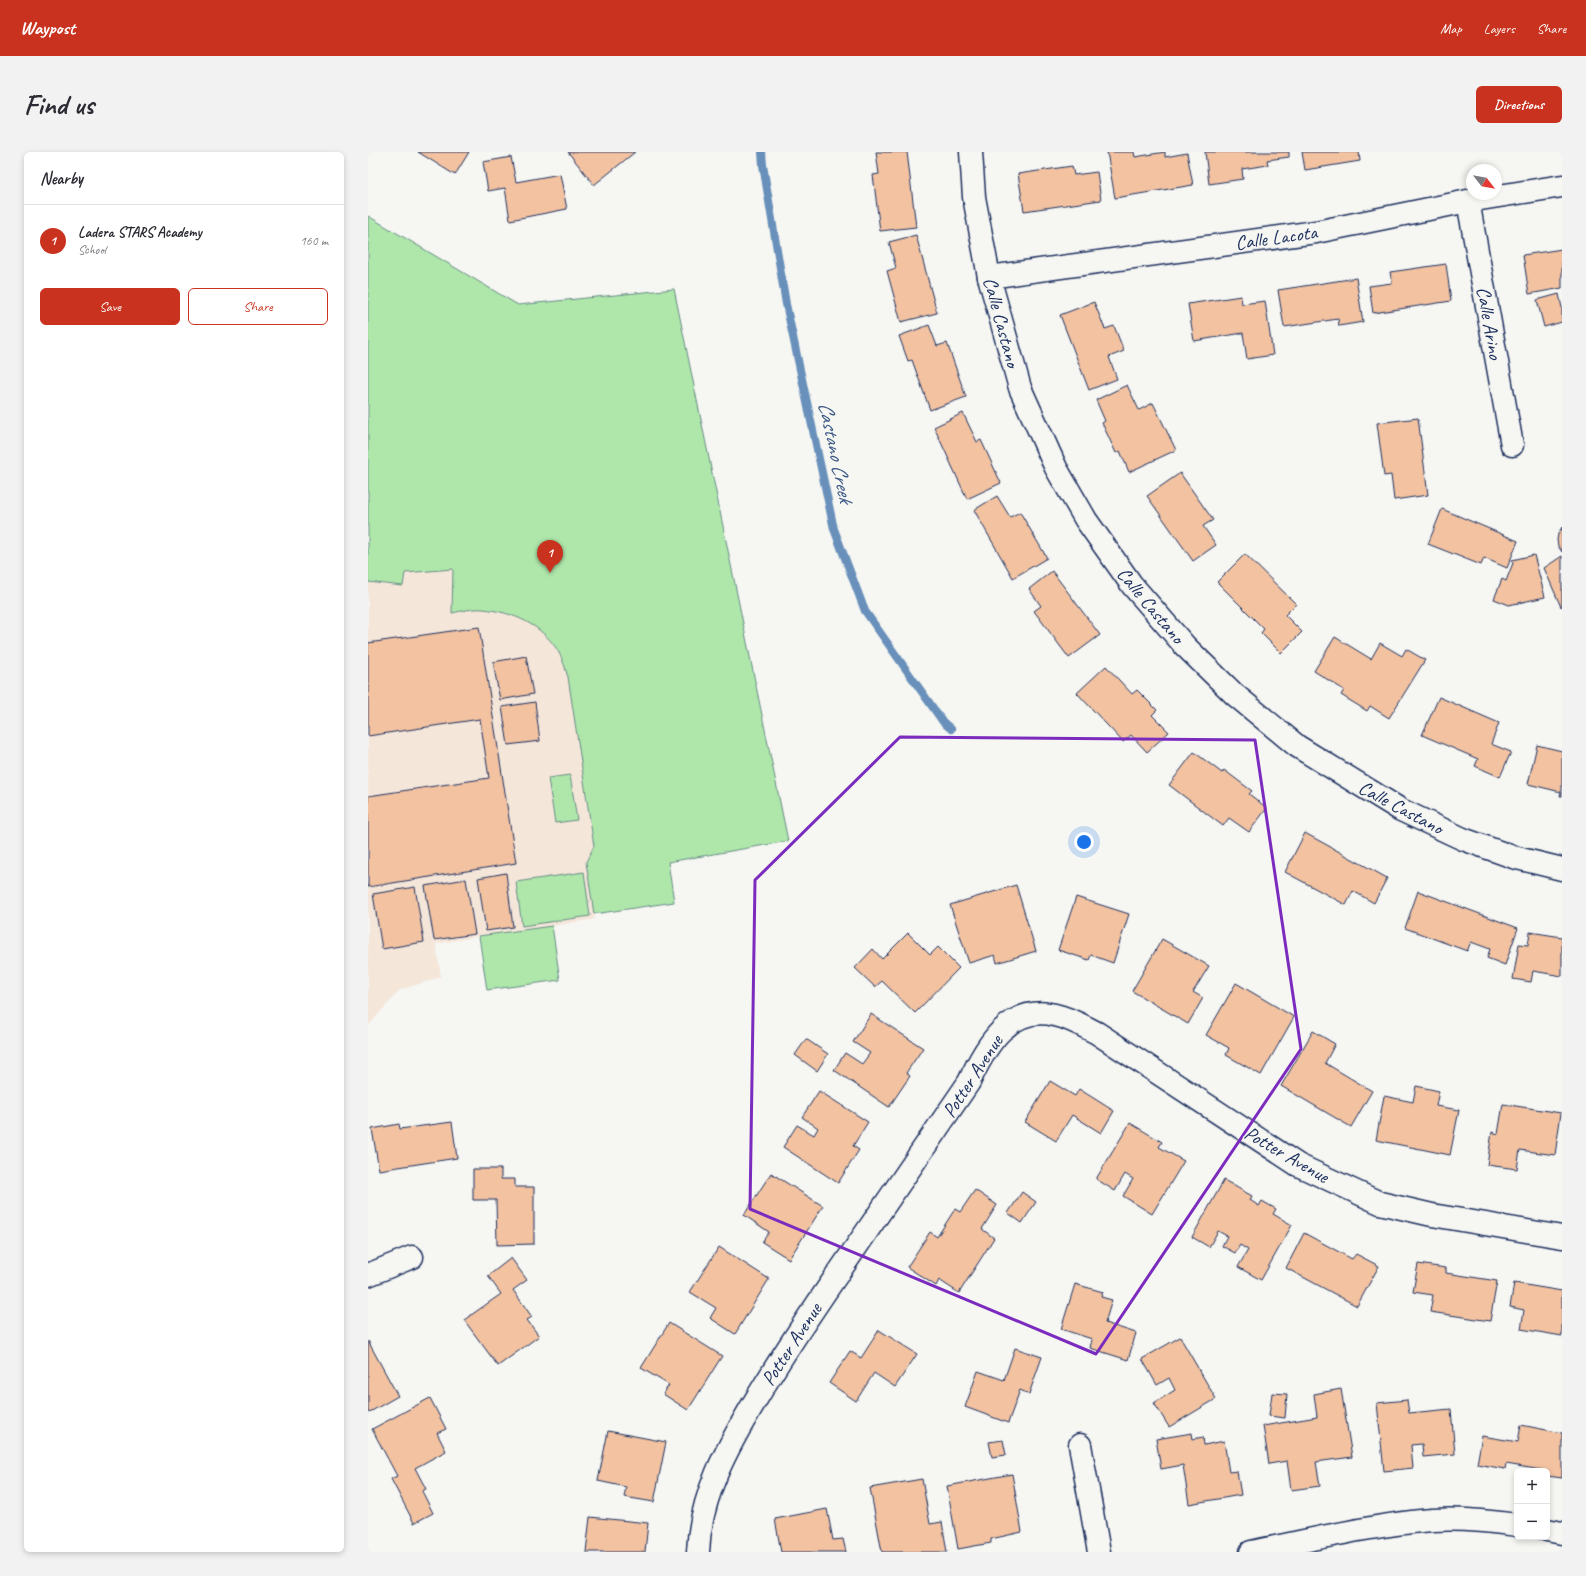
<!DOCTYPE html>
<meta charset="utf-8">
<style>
:root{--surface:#fff;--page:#f2f2f3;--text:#2b2b33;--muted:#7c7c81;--line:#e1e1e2;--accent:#c8321e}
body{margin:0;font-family:Caveat,sans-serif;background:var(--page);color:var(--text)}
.controls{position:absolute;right:12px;bottom:12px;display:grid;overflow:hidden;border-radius:6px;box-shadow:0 2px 6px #0003}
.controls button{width:36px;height:36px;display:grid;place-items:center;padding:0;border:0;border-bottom:1px solid var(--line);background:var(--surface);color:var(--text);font:20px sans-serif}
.compass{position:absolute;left:1098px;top:12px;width:36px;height:36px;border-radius:50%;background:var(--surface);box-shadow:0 2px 6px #0003;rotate:121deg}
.you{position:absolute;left:716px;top:690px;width:14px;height:14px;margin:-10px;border:3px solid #fff;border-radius:50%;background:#1a73e8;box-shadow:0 0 0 6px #1a73e833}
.badge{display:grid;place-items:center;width:26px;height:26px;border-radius:50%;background:var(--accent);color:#fff;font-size:13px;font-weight:700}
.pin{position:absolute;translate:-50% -33px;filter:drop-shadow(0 1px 2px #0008)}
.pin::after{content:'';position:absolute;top:21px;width:14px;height:12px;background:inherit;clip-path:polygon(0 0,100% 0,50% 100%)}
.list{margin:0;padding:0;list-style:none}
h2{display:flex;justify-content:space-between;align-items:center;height:52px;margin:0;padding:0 16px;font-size:17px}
h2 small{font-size:13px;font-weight:400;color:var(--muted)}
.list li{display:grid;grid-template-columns:26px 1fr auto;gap:12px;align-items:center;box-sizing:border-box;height:72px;padding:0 16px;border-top:1px solid var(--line)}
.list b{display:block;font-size:15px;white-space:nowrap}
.list p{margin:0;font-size:13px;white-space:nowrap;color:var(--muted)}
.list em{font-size:13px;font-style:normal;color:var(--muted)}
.actions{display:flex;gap:8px;padding:12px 16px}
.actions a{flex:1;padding:9px 0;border:1px solid var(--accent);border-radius:6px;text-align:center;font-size:14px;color:var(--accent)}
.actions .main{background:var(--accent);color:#fff}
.map{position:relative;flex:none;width:1194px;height:1400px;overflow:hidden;border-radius:6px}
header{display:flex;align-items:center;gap:24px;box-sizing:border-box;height:56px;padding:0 20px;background:var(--accent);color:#fff}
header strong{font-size:19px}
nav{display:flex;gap:22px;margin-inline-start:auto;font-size:14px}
.intro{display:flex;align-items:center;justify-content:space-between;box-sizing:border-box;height:96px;padding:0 24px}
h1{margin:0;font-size:28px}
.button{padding:10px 18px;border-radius:6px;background:var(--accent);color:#fff;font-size:14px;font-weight:700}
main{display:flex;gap:24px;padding:0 24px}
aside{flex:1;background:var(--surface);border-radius:6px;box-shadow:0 2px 6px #0003}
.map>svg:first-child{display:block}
.built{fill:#f5e6da}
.green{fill:#afe7ab;stroke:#658b84}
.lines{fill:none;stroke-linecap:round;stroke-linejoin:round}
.stream{stroke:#6890bb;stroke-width:8}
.building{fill:#f2c2a1;stroke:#1b2f5e}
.minor-casing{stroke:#1b2f5e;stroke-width:25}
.minor{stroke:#f6f6f2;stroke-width:22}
.marked{fill:none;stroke:#7b2cbf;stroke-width:3;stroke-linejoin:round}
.labels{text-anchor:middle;stroke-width:3;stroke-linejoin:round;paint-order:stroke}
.street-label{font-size:20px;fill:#1b2f5e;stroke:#f6f6f2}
.water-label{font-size:21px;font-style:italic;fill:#3b5885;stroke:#f6f6f2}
</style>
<header>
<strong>Waypost</strong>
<nav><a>Map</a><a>Layers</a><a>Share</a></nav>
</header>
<div class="intro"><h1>Find us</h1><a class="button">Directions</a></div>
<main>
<aside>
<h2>Nearby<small></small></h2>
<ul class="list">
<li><span class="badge">1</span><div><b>Ladera STARS Academy</b><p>School</p></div><em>160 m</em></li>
</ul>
<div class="actions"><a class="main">Save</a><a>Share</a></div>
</aside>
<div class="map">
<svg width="1194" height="1400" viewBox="0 0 1194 1400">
<rect width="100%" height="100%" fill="#f6f6f2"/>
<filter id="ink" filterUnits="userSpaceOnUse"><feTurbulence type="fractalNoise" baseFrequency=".025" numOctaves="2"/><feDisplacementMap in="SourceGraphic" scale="8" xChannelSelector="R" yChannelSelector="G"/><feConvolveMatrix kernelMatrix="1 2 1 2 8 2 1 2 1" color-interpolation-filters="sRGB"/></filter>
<g filter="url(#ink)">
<path class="built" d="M0,64L150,153L306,137L420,689L300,710L306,750L226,762L227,767L184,774L192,828L119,838L111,784L68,792L73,825L32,838L0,874Z"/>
<g class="green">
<path d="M0,64L150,153L306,137L420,689L300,710L306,750L226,762L218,710L226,694L200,525C197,516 195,507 190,499C174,473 145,460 115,457C105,456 94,459 84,461L85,417L37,421L35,434L0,430Z"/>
<path d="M202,623L209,668L187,671L180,626Z"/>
<path d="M216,720L222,764L154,774L148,730Z"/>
<path d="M184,774L192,828L119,838L111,784Z"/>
</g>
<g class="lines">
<path class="stream" d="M394,0L395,13L418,152L466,377L497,459L575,570L583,577"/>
</g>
<g class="building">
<path d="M50,0H101L87,23Z"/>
<path d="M200,0H267L226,33Z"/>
<path d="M508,0H539L548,75L512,79L505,23L511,22Z"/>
<path d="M739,0H766L767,5L797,0V5L819,1L825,33L747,46Z"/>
<path d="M837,0H921V5L899,8L900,13L874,17L875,27L841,32Z"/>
<path d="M934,0H991L992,9L937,18Z"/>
<path d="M143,5L148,30L192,22L199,57L142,68L137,36L120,39L115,10Z"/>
<path d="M704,14L706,23L729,20L733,48L656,59L650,22Z"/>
<path d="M548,83L569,161L533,170L519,119L528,116L521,90Z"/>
<path d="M1194,97V136L1161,142L1155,103Z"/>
<path d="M1078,112L1083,149L1005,161L1001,134L1024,131L1022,120Z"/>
<path d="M988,126L995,170L971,174L970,167L916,175L910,138Z"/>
<path d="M1191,142L1194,156V170L1176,175L1169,148Z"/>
<path d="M873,144L874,152L897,149L905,203L879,207L875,181L826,189L820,152Z"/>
<path d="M726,150L737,177L746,174L756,199L741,205L749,227L721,238L692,163Z"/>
<path d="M561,173L569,194L579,191L598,245L562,258L544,208L540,209L531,184Z"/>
<path d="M759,233L771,258L785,251L808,298L761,320L752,299L748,301L734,271L737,269L728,248Z"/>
<path d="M595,261L609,290L613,288L633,331L599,347L566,275Z"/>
<path d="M1050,266L1060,343L1026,348L1023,323L1016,324L1009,271Z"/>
<path d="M812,321L845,368L835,374L848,393L825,409L779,344Z"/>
<path d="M629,344L642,365L652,360L679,406L645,426L606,358Z"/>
<path d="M1074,357L1150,389L1139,416L1116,406L1113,413L1060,392Z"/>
<path d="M1194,375V400L1190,394L1189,388L1190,382Z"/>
<path d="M877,402L928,452L917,463L934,480L913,501L893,481L896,477L849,430Z"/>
<path d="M1166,403L1177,445L1141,453L1126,447L1134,427L1138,429L1145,411L1144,408Z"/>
<path d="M1194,404V454L1193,455L1176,416Z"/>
<path d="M684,419L732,483L701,506L666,459L673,454L661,437Z"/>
<path d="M111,475L148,711L0,735V644L121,626L112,567L0,584V491Z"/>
<path d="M967,485L1003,507L1012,491L1034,504L1038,497L1057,508L1021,566L1002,554L999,559L973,543L976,538L946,519Z"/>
<path d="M158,504L165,542L132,548L125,510Z"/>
<path d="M738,514L764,542L769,538L789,558L784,563L801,580L779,600L763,583L755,590L709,541Z"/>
<path d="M1071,545L1131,571L1123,592L1143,600L1132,625L1107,614L1110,607L1054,583Z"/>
<path d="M167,550L172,589L140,593L134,555Z"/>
<path d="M1169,593L1194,599V644H1192L1193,640L1160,632Z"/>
<path d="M826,600L854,621L856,618L884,639L881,642L899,656L881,680L861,666L855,674L801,633Z"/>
<path d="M937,681L1019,726L1006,751L985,739L978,753L917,720Z"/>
<path d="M138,721L145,775L118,779L110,726Z"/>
<path d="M98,727L107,782L66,788L57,734Z"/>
<path d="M648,733L668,799L629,811L627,803L601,811L582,753Z"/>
<path d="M47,735L56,790L14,797L5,742Z"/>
<path d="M1050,739L1150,776L1137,813L1119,806L1122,797L1103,790L1099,799L1037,776Z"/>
<path d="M708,745L761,762L745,811L723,803L721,808L690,798Z"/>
<path d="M1162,780L1194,785V824L1165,819L1163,830L1145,827L1151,792L1160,793Z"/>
<path d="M540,781L562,803L570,795L591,816L547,861L514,829L507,835L487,816L505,797L514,807Z"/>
<path d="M794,787L841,814L825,840L835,846L820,872L764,839Z"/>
<path d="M868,831L926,865L893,923L858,903L861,896L838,883Z"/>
<path d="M503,862L555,896L538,921L542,924L521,955L466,918L477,901L494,912L502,901L485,890Z"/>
<path d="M945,879L967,892L957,911L1004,939L983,975L913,934Z"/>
<path d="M438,887L460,902L449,919L427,903Z"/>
<path d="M682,929L707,944L711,937L746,959L733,981L704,963L688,989L657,970Z"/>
<path d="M1048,934L1071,939L1068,954L1091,958L1082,1003L1008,988L1016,944L1045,950Z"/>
<path d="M451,939L500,970L485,994L491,998L470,1031L415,995L429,973L446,983L450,976L434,965Z"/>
<path d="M1135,952L1193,961L1187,1003L1152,998L1149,1017L1119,1013L1124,980L1130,982Z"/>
<path d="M84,970L89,1006L11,1018L4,977L31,972L32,977Z"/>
<path d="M762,971L794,990L791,995L816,1009L784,1062L755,1044L765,1027L757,1022L747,1039L728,1027Z"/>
<path d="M105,1017H133V1027H147V1035H166V1092L129,1093L128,1048H105Z"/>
<path d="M403,1021L455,1054L421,1107L394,1090L401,1080L376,1063Z"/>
<path d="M856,1028L884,1044L882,1048L891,1054L894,1049L908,1057L905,1062L924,1073L893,1128L870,1115L880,1098L872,1093L867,1101L854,1094L859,1084L850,1079L841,1095L824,1085Z"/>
<path d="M607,1038L629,1053L614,1077L626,1086L591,1141L571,1128L568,1134L539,1115L562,1080L569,1085L587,1057L592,1060Z"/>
<path d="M654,1040L668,1050L654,1071L640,1061Z"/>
<path d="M936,1081L984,1107L988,1102L1011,1114L989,1154L918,1116Z"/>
<path d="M351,1095L401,1127L367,1182L342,1166L348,1156L322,1140Z"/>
<path d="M143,1106L159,1128L145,1138L164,1165L159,1168L171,1184L130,1214L96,1168L133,1142L120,1124Z"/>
<path d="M1050,1112L1078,1116V1121L1129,1129L1122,1169L1062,1160L1065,1143L1045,1140Z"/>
<path d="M1146,1131L1194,1139V1184L1153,1177L1156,1158L1142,1155Z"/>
<path d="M707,1132L735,1140L733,1145L744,1148L737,1171L768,1181L760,1208L722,1196L724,1187L693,1177Z"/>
<path d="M301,1171L354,1204L320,1258L295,1242L301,1233L273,1216Z"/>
<path d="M511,1178L549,1202L527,1235L506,1221L488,1249L461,1231L482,1199L493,1206Z"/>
<path d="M812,1185L848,1247L801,1275L786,1251L807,1238L801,1226L789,1233L774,1207Z"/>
<path d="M0,1189L30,1244L0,1261Z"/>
<path d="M647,1196L674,1205L661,1242L652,1238L640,1271L597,1255L610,1219L636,1228Z"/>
<path d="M973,1237L984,1305L948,1310L952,1334L923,1338L919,1309L901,1312L895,1274L949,1265L946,1242Z"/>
<path d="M904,1241L919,1242L917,1266L901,1264Z"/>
<path d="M62,1246L78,1277L69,1281L78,1299L47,1316L58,1337L54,1339L65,1361L46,1371L23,1327L29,1324L4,1277Z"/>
<path d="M1039,1248L1041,1261L1083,1257L1087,1302L1055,1305L1054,1292L1043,1293L1045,1316L1016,1319L1009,1251Z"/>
<path d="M1153,1273L1194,1281V1326L1179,1324V1319L1138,1312L1137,1317L1109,1312L1114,1284L1150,1290Z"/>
<path d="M240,1279L298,1290L286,1350L256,1345L258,1335L230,1329Z"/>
<path d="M824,1281L825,1287L835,1285L836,1293L856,1289L861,1320L869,1319L873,1343L821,1352L815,1313L793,1317L788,1287Z"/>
<path d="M635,1288L638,1303L624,1305L621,1290Z"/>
<path d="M644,1322L654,1380L623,1387V1391L590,1397L579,1334Z"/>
<path d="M554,1327L562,1372L574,1370L579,1400H514L502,1336Z"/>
<path d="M459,1357L465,1388L475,1387L478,1400H413L407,1367Z"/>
<path d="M222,1365L280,1371L277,1400H218Z"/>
</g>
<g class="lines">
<g class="minor-casing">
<g id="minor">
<path d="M603,0L606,45L621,125L652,236L688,316L718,368L764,433L817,494L866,542L929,594L1033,658L1095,687L1145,705L1194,717"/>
<path d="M1100,49L1144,293"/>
<path d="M621,125L948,80L1100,49L1194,34"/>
<path d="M0,1123L44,1105"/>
<path d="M712,1293L731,1400"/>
<path d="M1179,1378L1194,1381"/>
<path d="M330,1400C332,1344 359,1296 387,1249C413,1205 442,1162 471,1120C514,1057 558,993 601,930C617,895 641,852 687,863C702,866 715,874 729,881L930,1013L1012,1051L1064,1063L1194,1085"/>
<path d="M883,1400C943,1388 1003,1373 1064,1368C1092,1366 1121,1369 1149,1373"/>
</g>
</g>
<use href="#minor" class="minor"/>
</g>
</g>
<path class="marked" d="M532,585L887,588L933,897L728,1202L382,1057L387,728Z"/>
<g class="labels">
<g class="street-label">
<text transform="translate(908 85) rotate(-8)" y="7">Calle Lacota</text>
<text transform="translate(634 170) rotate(75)" y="7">Calle Castano</text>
<text transform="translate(1122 171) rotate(80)" y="7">Calle Arino</text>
<text transform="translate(783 453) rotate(50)" y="7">Calle Castano</text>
<text transform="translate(1033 655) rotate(28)" y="7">Calle Castano</text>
<text transform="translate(604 924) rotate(-57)" y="7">Potter Avenue</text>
<text transform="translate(919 1002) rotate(30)" y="7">Potter Avenue</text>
<text transform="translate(423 1192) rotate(-57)" y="7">Potter Avenue</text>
</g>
<g class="water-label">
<text transform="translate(468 300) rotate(78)" y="7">Castano Creek</text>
</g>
</g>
</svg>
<div class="controls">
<button>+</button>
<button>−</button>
</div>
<svg class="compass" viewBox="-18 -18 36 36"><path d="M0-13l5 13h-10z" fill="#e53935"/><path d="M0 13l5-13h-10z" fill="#7c7c81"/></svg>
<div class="you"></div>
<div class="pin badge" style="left:182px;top:421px">1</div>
</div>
</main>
